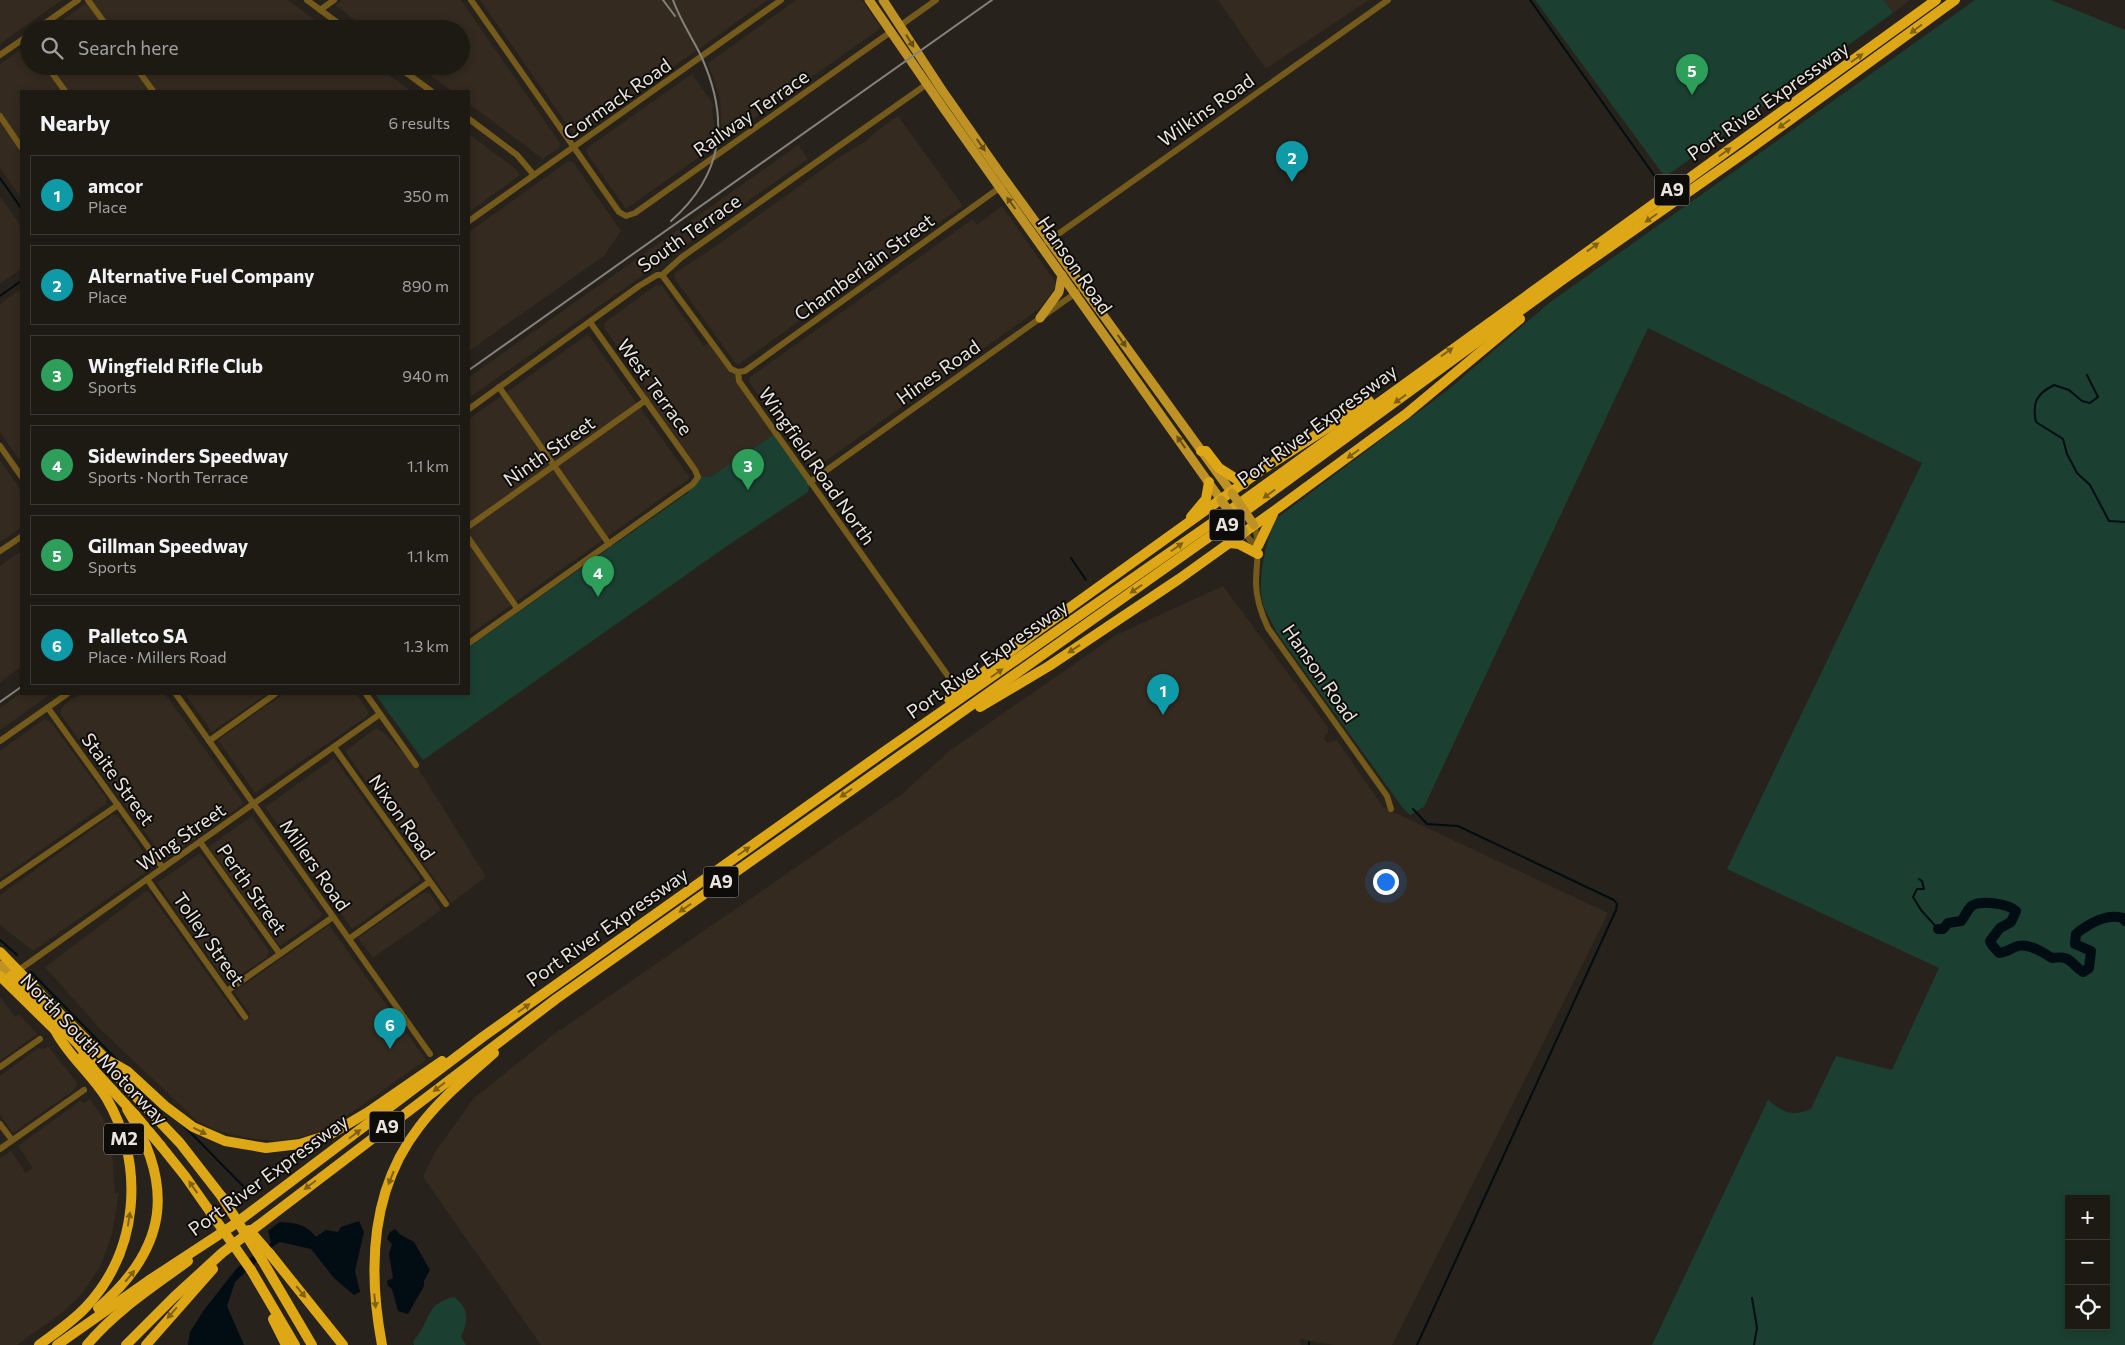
<!DOCTYPE html>
<meta charset="utf-8">
<style>
:root{--surface:#1d1a14;--page:#2a2722;--text:#f1f3f6;--muted:#a0a1a0;--line:#3b3834;--accent:#d93025}
body{margin:0;font-family:Commissioner,sans-serif;background:var(--page);color:var(--text)}
.controls{position:absolute;right:15px;bottom:15px;display:grid;overflow:hidden;border-radius:0px;box-shadow:0 2px 8px #0003}
.controls button{width:45px;height:45px;display:grid;place-items:center;padding:0;border:0;border-bottom:1px solid var(--line);background:var(--surface);color:var(--text);font:25px sans-serif}
.you{position:absolute;left:1385px;top:881px;width:18px;height:18px;margin:-12px;border:4px solid #fff;border-radius:50%;background:#1a73e8;box-shadow:0 0 0 8px #1a73e833}
.badge{display:grid;place-items:center;width:32px;height:32px;border-radius:50%;background:var(--accent);color:#fff;font-size:16px;font-weight:700}
.pin{position:absolute;translate:-50% -41px;filter:drop-shadow(0 1px 2px #0008)}
.pin::after{content:'';position:absolute;top:26px;width:18px;height:15px;background:inherit;clip-path:polygon(0 0,100% 0,50% 100%)}
.list{margin:0;padding:0;list-style:none}
h2{display:flex;justify-content:space-between;align-items:center;height:65px;margin:0;padding:0 20px;font-size:21px}
h2 small{font-size:16px;font-weight:400;color:var(--muted)}
.list li{display:grid;grid-template-columns:32px 1fr auto;gap:15px;align-items:center;box-sizing:border-box;height:80px;margin:0 10px 10px;padding:0 10px;border:1px solid var(--line);border-radius:0px}
.list b{display:block;font-size:19px;white-space:nowrap}
.list p{margin:0;font-size:16px;white-space:nowrap;color:var(--muted)}
.list em{font-size:16px;font-style:normal;color:var(--muted)}
.icon{flex:none;width:28px;height:28px;fill:none;stroke:currentColor;stroke-width:2;stroke-linecap:round;stroke-linejoin:round}
.map{position:relative;flex:none;width:2125px;height:1345px;overflow:hidden}
.search{position:absolute;background:var(--surface);box-shadow:0 2px 8px #0003;left:20px;top:20px;width:450px;height:55px;display:flex;align-items:center;gap:12px;box-sizing:border-box;padding:0 18px;border-radius:28px;color:var(--muted);font-size:19px}
.panel{position:absolute;background:var(--surface);box-shadow:0 2px 8px #0003;left:20px;top:90px;width:450px;height:605px;border-radius:0px}
.map>svg:first-child{display:block}
.built{fill:#342a1f}
.green{fill:#1b4031;fill-rule:evenodd}
.water{fill:#010d13}
.lines{fill:none;stroke-linecap:round;stroke-linejoin:round}
.stream{stroke:#010d13;stroke-width:2}
.river{stroke:#010d13;stroke-width:10}
.minor{stroke:#745a1b;stroke-width:6}
.major{stroke:#be9225;stroke-width:9}
.highway{stroke:#dda715;stroke-width:10}
.rail{stroke:#85817b;stroke-width:2}
.major-bridge{stroke:#be9225;stroke-width:9}
.highway-bridge{stroke:#dda715;stroke-width:10}
.oneway{fill:#806110}
.oneway2{fill:#664f17}
.labels{text-anchor:middle;stroke-width:4;stroke-linejoin:round;paint-order:stroke}
.shield{fill:#0e0c09;stroke:#a7a3a0;stroke-width:1}
.shield-label{font-size:18px;font-weight:bold;fill:#e8e4e0}
.street-label{font-size:19px;fill:#e8e4e0;stroke:#0e0c09}
</style>
<div class="map">
<svg width="2125" height="1345" viewBox="0 0 2125 1345">
<rect width="100%" height="100%" fill="#27221b"/>
<g class="built">
<path d="M0,0H62L0,44Z"/>
<path d="M90,0H288L327,29H50Z"/>
<path d="M342,0H461L560,143L559,148L543,159L469,104V91H452L418,66H461V29H367L335,5Z"/>
<path d="M480,0H768L579,134L573,133Z"/>
<path d="M796,0H862L881,28L722,141L720,98L708,63Z"/>
<path d="M1218,0H1369L1266,69Z"/>
<path d="M1884,0H1910L1893,13Z"/>
<path d="M29,44V66H377L411,91H21V198L0,168V64Z"/>
<path d="M692,74L714,105L712,107L714,125L712,148L626,209L586,152L587,148Z"/>
<path d="M898,116L963,206L814,311L811,309L807,312L808,315L739,364H736L674,278L675,273L713,248L838,158L866,141L878,130Z"/>
<path d="M469,134L516,169L520,175L469,212Z"/>
<path d="M798,145L808,159L469,398V377Z"/>
<path d="M568,161L573,162L621,231L604,256L469,351V232Z"/>
<path d="M0,196L21,226V269L0,284Z"/>
<path d="M1002,206L1056,283L1055,289L1039,309L816,468L809,467L749,382L750,377L973,219L977,225Z"/>
<path d="M656,285L662,286L704,346L711,341L738,372L739,381L776,433L710,477H698L640,392L645,387L604,328L605,322Z"/>
<path d="M21,289V462L0,432V304Z"/>
<path d="M588,334L690,478L469,635V419Z"/>
<path d="M0,460L21,490V528L0,542Z"/>
<path d="M21,551V667L0,682V566Z"/>
<path d="M1223,586L1328,727V732L1324,739L1327,743L1337,740L1383,807L1608,913L1392,1345H1334L1300,1339L1301,1345H541L423,1177L435,1152L474,1098L550,1037L902,794L949,751L1116,635Z"/>
<path d="M21,693L51,694L0,730V708Z"/>
<path d="M80,694H165L243,802L242,805L165,860L60,713L63,706Z"/>
<path d="M185,694H267L212,732Z"/>
<path d="M283,694H356L369,712L366,717L255,793L218,740Z"/>
<path d="M44,719L50,721L107,799L106,804L0,879V751Z"/>
<path d="M376,728L384,733L416,765L486,877L451,903L345,751Z"/>
<path d="M334,758L420,878L419,881L352,929L265,807Z"/>
<path d="M112,815H117L151,863L150,869L33,951L0,925V895Z"/>
<path d="M252,816L322,914L320,918L280,946L208,847Z"/>
<path d="M200,853L269,951L267,957L228,984L157,883Z"/>
<path d="M146,891L149,892L241,1021L250,1014L234,992L329,925L426,1060L338,1122L320,1131L298,1138L275,1141L248,1138L218,1131L198,1122L101,1030L45,967Z"/>
<path d="M424,892L430,893L441,910L373,958L358,938Z"/>
<path d="M0,997L15,1017L19,1014L37,1034L0,1061Z"/>
<path d="M48,1046L78,1084L74,1090L13,1133L0,1115V1076L38,1048L44,1049Z"/>
<path d="M90,1099L103,1118L111,1136L115,1194L119,1192L112,1235L100,1267L80,1296L64,1311L17,1345H0V1158L11,1151L26,1173L33,1168L18,1146L80,1101L85,1103Z"/>
</g>
<g class="green">
<path d="M1535,0H1884L1893,13L1665,177Z"/>
<path d="M1975,0H2051L2125,30V1345H1652L1768,1100C1783,1112 1791,1117 1811,1109L1836,1056L1892,1070L1939,968L1727,869L1922,463L1648,328L1424,807L1410,815L1402,807L1277,633C1272,622 1264,610 1262,600C1258,578 1266,537 1277,518L1449,389L1549,303ZM2069,1199H2106V1326H2069Z"/>
<path d="M776,433L810,482L808,492L727,546L423,760L375,694H469V647L689,492L687,488L698,477H710Z"/>
<path d="M454,1297C469,1308 469,1320 461,1337L466,1345H414L413,1341C431,1323 424,1303 454,1297Z"/>
</g>
<g class="water">
<path d="M359,1221L364,1232L355,1271L360,1292L354,1295L334,1278L311,1249L280,1242L272,1247L235,1282L227,1306L244,1345H188L190,1332L204,1310L237,1268L271,1243L268,1231L280,1222C295,1223 306,1224 316,1237L326,1230L338,1232L341,1227Z"/>
<path d="M395,1229L401,1235L414,1242L430,1270L424,1281V1286L408,1314L398,1311L392,1289L388,1286L387,1281L393,1278L389,1254L392,1244L387,1239L389,1233Z"/>
</g>
<g class="lines">
<g class="stream">
<path d="M1530,0L1661,185"/>
<path d="M0,178L21,208"/>
<path d="M0,296L21,281"/>
<path d="M2087,375L2098,397L2090,403L2082,401L2069,390L2054,385C2036,394 2032,403 2036,422L2063,439L2067,454L2077,473L2090,485L2109,521L2125,522"/>
<path d="M1071,558L1086,580"/>
<path d="M1413,809L1427,824L1458,826L1614,900L1617,904L1616,910L1417,1345"/>
<path d="M1919,879L1922,881L1924,889H1917L1913,897L1921,910L1938,929"/>
<path d="M0,940L17,955"/>
<path d="M31,972L118,1061"/>
<path d="M184,1126L245,1188"/>
<path d="M1752,1298L1757,1328L1754,1345"/>
<path d="M1309,1342V1345"/>
</g>
<path class="river" d="M1938,929H1943L1948,923L1961,921C1965,917 1967,909 1973,905C1982,900 2009,904 2016,911L2011,922L2000,928L1990,941L1992,945L1999,953C2007,952 2011,948 2018,946C2029,943 2044,953 2052,958C2071,955 2070,963 2083,972L2089,968L2091,951L2075,944L2076,934C2088,924 2107,913 2123,918L2125,921"/>
<g class="minor">
<path d="M88,0L109,29"/>
<path d="M307,0L346,29"/>
<path d="M471,0L619,212L626,216L635,213L892,31"/>
<path d="M320,10L334,0"/>
<path d="M901,25L936,0"/>
<path d="M37,29L78,0"/>
<path d="M0,55L29,35"/>
<path d="M47,66L65,91"/>
<path d="M135,66L153,91"/>
<path d="M397,66L431,91"/>
<path d="M0,116L21,147"/>
<path d="M469,119L517,155L534,175"/>
<path d="M469,221L781,0"/>
<path d="M1047,242L1388,0"/>
<path d="M662,275L723,358L731,369L738,372L739,381L948,676"/>
<path d="M738,372L745,371L1002,186"/>
<path d="M499,387L609,544"/>
<path d="M469,409L639,286L657,275H662L682,257L927,84"/>
<path d="M0,446L21,476"/>
<path d="M810,482L1077,292"/>
<path d="M1254,525C1261,544 1256,563 1256,583C1256,599 1261,613 1268,628L1387,796L1391,809"/>
<path d="M469,526L646,400"/>
<path d="M1244,532L1250,540L1258,546"/>
<path d="M469,539L517,608"/>
<path d="M0,551L21,537"/>
<path d="M469,643L693,484L698,477L695,470L590,322"/>
<path d="M176,694L430,1054"/>
<path d="M366,694L416,765"/>
<path d="M48,708L163,868"/>
<path d="M0,741L67,694"/>
<path d="M209,741L275,694"/>
<path d="M334,747L446,904"/>
<path d="M200,842L280,954"/>
<path d="M147,879L245,1017"/>
<path d="M0,886L118,805"/>
<path d="M349,939L429,882"/>
<path d="M16,972L380,714"/>
<path d="M227,991L333,917"/>
<path d="M0,1067L40,1039"/>
<path d="M0,1124L12,1140"/>
<path d="M0,1149L84,1090"/>
</g>
<g class="major">
<path d="M869,0L944,109L1221,500"/>
<path d="M883,0L942,90L998,170L1232,493"/>
<path d="M1040,318L1059,292L1062,275"/>
<path d="M0,965L11,976"/>
</g>
<g class="highway">
<path d="M1201,451H1206L1219,468L1244,484"/>
<path d="M1191,517L1206,499L1209,482"/>
<path d="M1229,543L1239,544L1258,554"/>
<path d="M1258,546L1273,514"/>
<path d="M949,699L1033,634L1263,469L1369,401"/>
<path d="M980,707L1049,666L1179,579L1274,511L1406,414L1520,319"/>
<path d="M11,976L77,1043L93,1063"/>
<path d="M59,1013L106,1059L123,1083L180,1143L222,1197"/>
<path d="M106,1059L127,1071L165,1106L193,1127L225,1141L266,1148L300,1144L331,1134L368,1112L442,1061"/>
<path d="M136,1116L161,1146"/>
<path d="M270,1254L343,1345"/>
<path d="M262,1260L312,1345"/>
<path d="M251,1270L295,1345"/>
<path d="M98,1308C168,1248 175,1186 127,1109"/>
<path d="M273,1319L286,1345"/>
<path d="M39,1345C55,1333 72,1322 86,1307C139,1250 145,1166 107,1099C92,1074 68,1056 55,1030"/>
<path d="M57,1345L148,1281L232,1226L484,1036L885,751L1222,516L1936,0"/>
<path d="M87,1345C115,1311 153,1287 188,1261"/>
<path d="M126,1345L174,1297L222,1253L556,999L1226,525L1565,278L1747,151L1955,0"/>
<path d="M146,1345L213,1269"/>
<path d="M382,1345C368,1271 370,1190 419,1127C440,1099 467,1077 494,1053"/>
</g>
<g class="rail">
<path d="M663,0L675,16"/>
<path d="M671,221C723,175 730,121 702,58C693,39 680,20 673,0"/>
<path d="M469,370L992,0"/>
<path d="M0,702L21,687"/>
</g>
<g class="major-bridge">
<path d="M1232,493L1254,525"/>
<path d="M1221,500L1244,532"/>
</g>
<g class="highway-bridge">
<path d="M0,952L59,1013"/>
<path d="M0,976L55,1030"/>
<path d="M82,1057L136,1116"/>
<path d="M161,1146L185,1176L251,1270"/>
<path d="M222,1197L262,1260"/>
<path d="M249,1230L270,1254"/>
</g>
</g>
<defs><path id="oneway-solid" d="M-6-.8H1V-3.2L6.5 0L1 3.2V.8H-6Z" transform="scale(1.25)"/></defs>
<g class="oneway">
<use href="#oneway-solid" transform="translate(1916 29) rotate(143)"/>
<use href="#oneway-solid" transform="translate(1857 58) rotate(-35)"/>
<use href="#oneway-solid" transform="translate(1784 124) rotate(144)"/>
<use href="#oneway-solid" transform="translate(1725 152) rotate(-36)"/>
<use href="#oneway-solid" transform="translate(1651 218) rotate(145)"/>
<use href="#oneway-solid" transform="translate(1593 247) rotate(-36)"/>
<use href="#oneway-solid" transform="translate(1447 352) rotate(-36)"/>
<use href="#oneway-solid" transform="translate(1400 399) rotate(144)"/>
<use href="#oneway-solid" transform="translate(1353 454) rotate(144)"/>
<use href="#oneway-solid" transform="translate(1269 494) rotate(144)"/>
<use href="#oneway-solid" transform="translate(1177 547) rotate(-35)"/>
<use href="#oneway-solid" transform="translate(1136 589) rotate(145)"/>
<use href="#oneway-solid" transform="translate(1074 649) rotate(146)"/>
<use href="#oneway-solid" transform="translate(997 673) rotate(-35)"/>
<use href="#oneway-solid" transform="translate(846 793) rotate(145)"/>
<use href="#oneway-solid" transform="translate(744 851) rotate(-35)"/>
<use href="#oneway-solid" transform="translate(685 908) rotate(145)"/>
<use href="#oneway-solid" transform="translate(524 1008) rotate(-35)"/>
<use href="#oneway-solid" transform="translate(439 1087) rotate(143)"/>
<use href="#oneway-solid" transform="translate(200 1131) rotate(27)"/>
<use href="#oneway-solid" transform="translate(355 1134) rotate(-37)"/>
<use href="#oneway-solid" transform="translate(391 1178) rotate(112)"/>
<use href="#oneway-solid" transform="translate(310 1185) rotate(143)"/>
<use href="#oneway-solid" transform="translate(193 1187) rotate(-125)"/>
<use href="#oneway-solid" transform="translate(129 1219) rotate(-81)"/>
<use href="#oneway-solid" transform="translate(130 1276) rotate(-50)"/>
<use href="#oneway-solid" transform="translate(301 1292) rotate(51)"/>
<use href="#oneway-solid" transform="translate(375 1301) rotate(84)"/>
<use href="#oneway-solid" transform="translate(172 1313) rotate(131)"/>
</g>
<g class="oneway2">
<use href="#oneway-solid" transform="translate(910 41) rotate(58)"/>
<use href="#oneway-solid" transform="translate(981 145) rotate(55)"/>
<use href="#oneway-solid" transform="translate(1011 203) rotate(-126)"/>
<use href="#oneway-solid" transform="translate(1122 341) rotate(55)"/>
<use href="#oneway-solid" transform="translate(1181 442) rotate(-125)"/>
</g>
<g class="labels">
<g class="shield">
<rect x="1654.5" y="174.5" width="35" height="31" rx="4"/>
<rect x="1209.5" y="509.5" width="35" height="31" rx="4"/>
<rect x="703.5" y="866.5" width="35" height="31" rx="4"/>
<rect x="369.5" y="1111.5" width="35" height="31" rx="4"/>
<rect x="104" y="1123.5" width="40" height="31" rx="4"/>
</g>
<g class="shield-label">
<text x="1672" y="196">A9</text>
<text x="1227" y="531">A9</text>
<text x="721" y="888">A9</text>
<text x="387" y="1133">A9</text>
<text x="124" y="1145">M2</text>
</g>
<g class="street-label">
<text transform="translate(617 99) rotate(-35)" y="7">Cormack Road</text>
<text transform="translate(1768 101) rotate(-35)" y="7">Port River Expressway</text>
<text transform="translate(1206 110) rotate(-35)" y="7">Wilkins Road</text>
<text transform="translate(751 113) rotate(-35)" y="7">Railway Terrace</text>
<text transform="translate(689 233) rotate(-35)" y="7">South Terrace</text>
<text transform="translate(1075 265) rotate(55)" y="7">Hanson Road</text>
<text transform="translate(864 267) rotate(-36)" y="7">Chamberlain Street</text>
<text transform="translate(938 372) rotate(-35)" y="7">Hines Road</text>
<text transform="translate(655 387) rotate(54)" y="7">West Terrace</text>
<text transform="translate(1317 425) rotate(-36)" y="7">Port River Expressway</text>
<text transform="translate(549 451) rotate(-35)" y="7">Ninth Street</text>
<text transform="translate(817 466) rotate(55)" y="7">Wingfield Road North</text>
<text transform="translate(987 659) rotate(-35)" y="7">Port River Expressway</text>
<text transform="translate(1320 673) rotate(55)" y="7">Hanson Road</text>
<text transform="translate(118 779) rotate(54)" y="7">Staite Street</text>
<text transform="translate(402 817) rotate(55)" y="7">Nixon Road</text>
<text transform="translate(181 837) rotate(-35)" y="7">Wing Street</text>
<text transform="translate(315 865) rotate(55)" y="7">Millers Road</text>
<text transform="translate(252 889) rotate(55)" y="7">Perth Street</text>
<text transform="translate(607 927) rotate(-35)" y="7">Port River Expressway</text>
<text transform="translate(209 939) rotate(55)" y="7">Tolley Street</text>
<text transform="translate(94 1049) rotate(46)" y="7">North South Motorway</text>
<text transform="translate(268 1175) rotate(-36)" y="7">Port River Expressway</text>
</g>
</g>
</svg>
<div class="controls">
<button>+</button>
<button>−</button>
<button><svg class="icon" aria-label="locate" viewBox="0 0 24 24"><circle cx="12" cy="12" r="6"/><path d="M12 2v4M12 18v4M2 12h4M18 12h4"/></svg></button>
</div>
<div class="you"></div>
<div class="pin badge" style="left:1163px;top:715px;background:#0f9aa8">1</div>
<div class="pin badge" style="left:1292px;top:182px;background:#0f9aa8">2</div>
<div class="pin badge" style="left:748px;top:490px;background:#2e9e5b">3</div>
<div class="pin badge" style="left:598px;top:597px;background:#2e9e5b">4</div>
<div class="pin badge" style="left:1692px;top:95px;background:#2e9e5b">5</div>
<div class="pin badge" style="left:390px;top:1049px;background:#0f9aa8">6</div>
<div class="search"><svg class="icon" aria-label="search" viewBox="0 0 24 24"><circle cx="10" cy="10" r="6"/><path d="M15 15l6 6"/></svg>Search here</div>
<section class="panel">
<h2>Nearby<small>6 results</small></h2>
<ul class="list">
<li><span class="badge" style="background:#0f9aa8">1</span><div><b>amcor</b><p>Place</p></div><em>350 m</em></li>
<li><span class="badge" style="background:#0f9aa8">2</span><div><b>Alternative Fuel Company</b><p>Place</p></div><em>890 m</em></li>
<li><span class="badge" style="background:#2e9e5b">3</span><div><b>Wingfield Rifle Club</b><p>Sports</p></div><em>940 m</em></li>
<li><span class="badge" style="background:#2e9e5b">4</span><div><b>Sidewinders Speedway</b><p>Sports · North Terrace</p></div><em>1.1 km</em></li>
<li><span class="badge" style="background:#2e9e5b">5</span><div><b>Gillman Speedway</b><p>Sports</p></div><em>1.1 km</em></li>
<li><span class="badge" style="background:#0f9aa8">6</span><div><b>Palletco SA</b><p>Place · Millers Road</p></div><em>1.3 km</em></li>
</ul>
</section>
</div>
